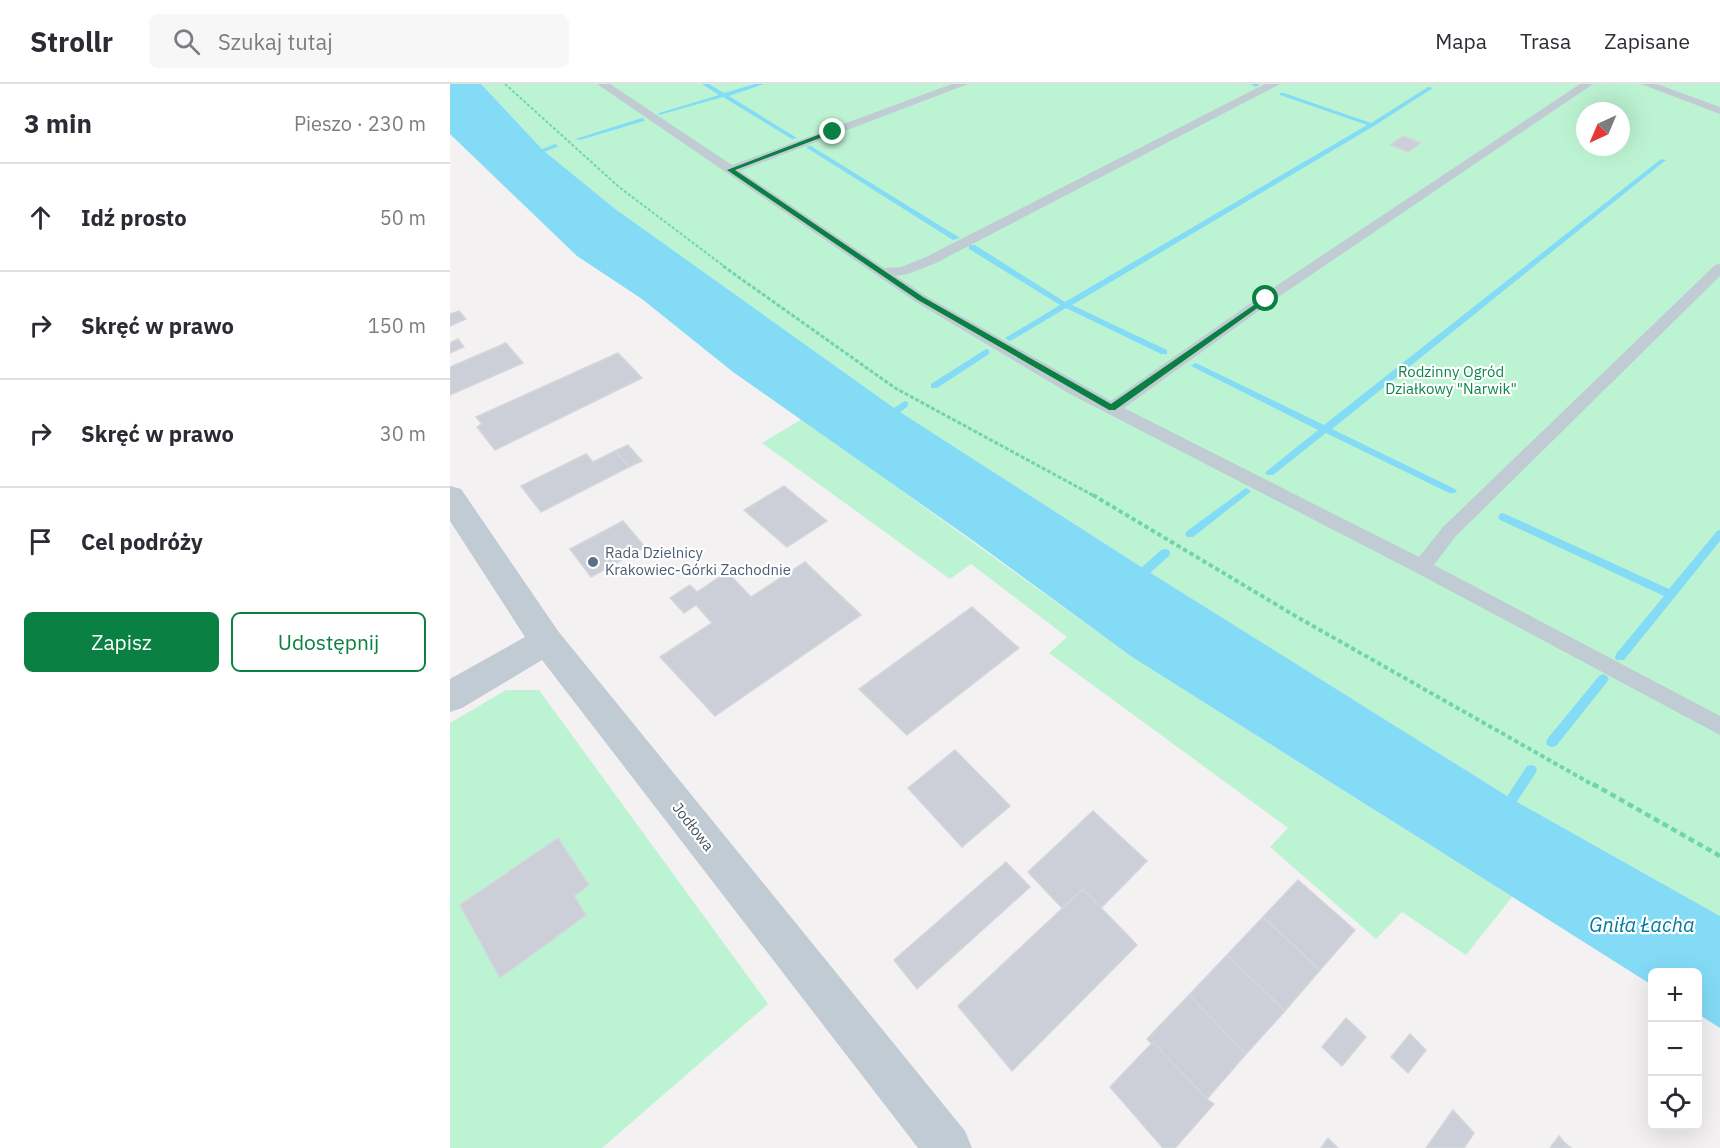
<!DOCTYPE html>
<html lang="pl">
<meta charset="utf-8">
<style>
:root{--surface:#fff;--page:#f7f7f7;--text:#2b2b33;--muted:#7c7c81;--line:#e1e1e2;--accent:#0b8043}
body{margin:0;font-family:"IBM Plex Sans",sans-serif;background:var(--page);color:var(--text)}
.controls{position:absolute;right:18px;bottom:18px;display:grid;overflow:hidden;border-radius:9px;box-shadow:0 6px 24px #0002}
.controls button{width:54px;height:54px;display:grid;place-items:center;padding:0;border:0;border-bottom:2px solid var(--line);background:var(--surface);color:var(--text);font:30px sans-serif}
.compass{position:absolute;left:1126px;top:18px;width:54px;height:54px;border-radius:50%;background:var(--surface);box-shadow:0 6px 24px #0002;rotate:224deg}
.stop{position:absolute;width:18px;height:18px;margin:-14px;border:4px solid #0b8043;border-radius:50%;background:#fff}
.stop.end{background:#0b8043;border-color:#fff;box-shadow:0 2px 6px #0008}
.list{margin:0;padding:0;list-style:none}
h2{display:flex;justify-content:space-between;align-items:center;height:78px;margin:0;padding:0 24px;font-size:26px}
h2 small{font-size:20px;font-weight:400;color:var(--muted)}
.list li{display:grid;grid-template-columns:39px 1fr auto;gap:18px;align-items:center;box-sizing:border-box;height:108px;padding:0 24px;border-top:2px solid var(--line)}
.list b{display:block;font-size:22px;white-space:nowrap}
.list em{font-size:20px;font-style:normal;color:var(--muted)}
.actions{display:flex;gap:12px;padding:18px 24px}
.actions a{flex:1;padding:14px 0;border:2px solid var(--accent);border-radius:9px;text-align:center;font-size:21px;color:var(--accent)}
.actions .main{background:var(--accent);color:#fff}
.icon{flex:none;width:33px;height:33px;fill:none;stroke:currentColor;stroke-width:2;stroke-linecap:round;stroke-linejoin:round}
.map{position:relative;flex:none;width:1270px;height:1064px;overflow:hidden}
header{display:flex;align-items:center;gap:36px;box-sizing:border-box;height:84px;padding:0 30px;background:var(--surface);border-bottom:2px solid var(--line)}
header strong{font-size:28px}
nav{display:flex;gap:33px;margin-inline-start:auto;font-size:21px}
.search{width:420px;height:54px;background:var(--page);display:flex;align-items:center;gap:15px;box-sizing:border-box;padding:0 21px;border-radius:9px;color:var(--muted);font-size:22px}
main{display:flex}
aside{flex:1;background:var(--surface)}
.map>svg:first-child{display:block}
.green{fill:#bcf4d3;fill-rule:evenodd}
.water{fill:#84dbf6}
.lines{fill:none;stroke-linecap:round;stroke-linejoin:round}
.stream{fill:#84dbf6;fill-rule:evenodd}
.building{fill:#cccfd7;stroke:#d4d6dd;stroke-width:1.5}
.path-far3{stroke:#70d6a7;stroke-width:2;stroke-dasharray:3 2;stroke-linecap:butt}
.path-far2{stroke:#70d6a7;stroke-width:3;stroke-dasharray:4 2;stroke-linecap:butt}
.path-far1{stroke:#70d6a7;stroke-width:4;stroke-dasharray:4.5 3;stroke-linecap:butt}
.path{stroke:#70d6a7;stroke-width:4.5;stroke-dasharray:6 4;stroke-linecap:butt}
.lane{fill:#c0cbd4;fill-rule:evenodd}
.street{fill:#c0cbd4;fill-rule:evenodd}
.route{fill:#0b8043}
.service-dot{fill:#5c6f8a;stroke:#fff;stroke-width:2}
.labels{text-anchor:middle;stroke-width:4.5;stroke-linejoin:round;paint-order:stroke}
.park-label{font-size:15px;fill:#0d864d;stroke:#fff}
.service-label{font-size:15px;fill:#4e5e75;stroke:#fff;text-anchor:start}
.street-label{font-size:15px;fill:#465361;stroke:#fff}
.near-water-label{font-size:20px;font-style:italic;fill:#037ba1;stroke:#fff}
</style>
<header>
<strong>Strollr</strong>
<div class="search"><svg class="icon" aria-label="search" viewBox="0 0 24 24"><circle cx="10" cy="10" r="6"/><path d="M15 15l6 6"/></svg>Szukaj tutaj</div>
<nav><a>Mapa</a><a>Trasa</a><a>Zapisane</a></nav>
</header>
<main>
<aside>
<h2>3 min<small>Pieszo · 230 m</small></h2>
<ul class="list">
<li><svg class="icon" aria-label="ahead" viewBox="0 0 24 24"><path d="M12 20V5M6 11l6-6 6 6"/></svg><div><b>Idź prosto</b></div><em>50 m</em></li>
<li><svg class="icon" aria-label="right" viewBox="0 0 24 24"><path d="M7 20v-9h11M14 6l5 5-5 5"/></svg><div><b>Skręć w prawo</b></div><em>150 m</em></li>
<li><svg class="icon" aria-label="right" viewBox="0 0 24 24"><path d="M7 20v-9h11M14 6l5 5-5 5"/></svg><div><b>Skręć w prawo</b></div><em>30 m</em></li>
<li><svg class="icon" aria-label="arrive" viewBox="0 0 24 24"><path d="M6 21V4h12l-3 4 3 4H6"/></svg><div><b>Cel podróży</b></div></li>
</ul>
<div class="actions"><a class="main">Zapisz</a><a>Udostępnij</a></div>
</aside>
<div class="map">
<svg width="1270" height="1064" viewBox="0 0 1270 1064">
<rect width="100%" height="100%" fill="#f3f1f1"/>
<g class="green">
<path d="M31,0H1270V832L1062,715L696,486L447,326L164,124L93,66ZM1135,27H1171V63H1135Z"/>
<path d="M352,335L682,573L1062,813L1016,871L952,828L926,855L820,763L838,744L599,569L617,553L521,480L500,495L312,359Z"/>
<path d="M56,606H89L318,920L152,1064H0V639Z"/>
</g>
<path class="water" d="M0,0H31L93,66L164,124L447,326L696,486L1062,715L1270,832V944L1248,930V888H1202V901L682,573L525,458L283,288L192,215L127,172L0,50Z"/>
<g class="lines">
<g class="stream">
<path d="M252,0H259L274,9L305,0H314L279,12L347,54L342,55L273,13L209,31V29L269,11Z"/>
<path d="M800,0H808L809,1L806,3Z"/>
<path d="M978,3L983,4L924,42L622,221L717,266V270H711L616,224L562,256L559,257L555,254L610,221L519,165V161H525L615,218L917,41L830,11V9H834L921,39Z"/>
<path d="M192,34L195,36L194,37L130,56L125,55Z"/>
<path d="M105,60L108,62L107,63L93,68L90,66Z"/>
<path d="M357,62H361L510,154L503,156L357,64Z"/>
<path d="M1211,75L1216,76L882,345L1005,405L1007,407L1005,409H999L876,349L823,391H817L815,389L817,387L868,346L741,282L745,279L748,280L874,341Z"/>
<path d="M536,265L539,266V270L487,304H481V300Z"/>
<path d="M455,317L458,318V322L450,328H444V324Z"/>
<path d="M796,404L801,407L799,409L743,453H737L735,450L737,447Z"/>
<path d="M1053,429L1219,505L1267,447L1270,446V457L1174,576H1166L1165,573L1166,570L1214,512L1050,436L1048,433L1050,430Z"/>
<path d="M715,465L719,466L720,469L719,472L700,489H692L691,486L692,483L711,466Z"/>
<path d="M1153,590L1157,592L1159,595L1157,598L1106,662L1102,663L1098,662L1096,658L1098,654L1149,592Z"/>
<path d="M1081,681L1085,682L1087,686L1085,690L1066,719L1062,721L1058,719L1056,715L1058,711L1077,682Z"/>
</g>
</g>
<g class="building">
<path d="M953,52L971,59L958,68L940,61Z"/>
<path d="M9,227L16,235L0,242V230Z"/>
<path d="M8,255L14,263L0,269V259Z"/>
<path d="M56,259L73,279L0,311V283Z"/>
<path d="M168,269L192,294L45,366L27,343L32,340L26,333Z"/>
<path d="M178,361L192,377L179,383L165,367Z"/>
<path d="M165,367L179,383L91,428L71,402L136,370L143,378Z"/>
<path d="M334,402L377,437L337,463L294,426Z"/>
<path d="M173,437L195,463L141,493L120,465Z"/>
<path d="M355,478L411,531L265,632L210,573L262,539L246,521L234,529L220,514L240,501L247,508L277,488L301,513Z"/>
<path d="M522,523L569,564L457,651L409,605Z"/>
<path d="M505,666L560,722L512,763L458,704Z"/>
<path d="M643,727L697,777L651,824L633,805L612,824L578,788Z"/>
<path d="M108,754L139,801L124,812L136,831L50,894L10,821Z"/>
<path d="M556,778L580,803L467,905L444,876Z"/>
<path d="M848,796L905,846L870,886L813,833Z"/>
<path d="M633,805L687,861L562,987L508,922Z"/>
<path d="M813,833L870,886L835,927L777,871Z"/>
<path d="M777,871L835,927L796,970L739,911Z"/>
<path d="M739,911L796,970L757,1015L697,955Z"/>
<path d="M896,934L916,953L892,982L872,963Z"/>
<path d="M960,950L976,966L958,989L941,973Z"/>
<path d="M703,958L757,1015L764,1020L725,1064H713L660,1003Z"/>
<path d="M1003,1026L1024,1049L1014,1064H976Z"/>
<path d="M1109,1052L1114,1058L1121,1064H1100Z"/>
<path d="M878,1054L888,1064H871Z"/>
</g>
<g class="lines">
<path class="path-far3" d="M55,0L169,103L275,183"/>
<path class="path-far2" d="M273,182L445,304L646,413"/>
<path class="path-far1" d="M643,411L847,533L1145,702"/>
<path class="path" d="M1143,700L1270,772"/>
<g class="lane">
<path d="M147,0H160L282,81L502,0H518L290,87L434,184L451,183L476,173L815,0H830L486,179L458,190L446,192L476,212L661,317L811,212L1130,0H1143L821,218L674,324L969,473L993,443L1265,181L1270,180V192L1005,453L984,481L1270,632V651L965,488L620,310L466,218Z"/>
<path d="M1191,0H1207L1270,23V30Z"/>
</g>
<path class="street" d="M0,402L11,405L108,547L515,1047L522,1064H468L92,576L12,624L0,628V595L75,553L0,437Z"/>
</g>
<path class="route" d="M381,46L386,48L285,86L473,213L661,320L814,214L820,215L665,326H659L468,216L277,86Z"/>
<circle class="service-dot" cx="143" cy="478" r="6"/>
<g class="labels">
<g class="park-label">
<text x="1001" y="293">Rodzinny Ogród<tspan x="1001" dy="17">Działkowy "Narwik"</tspan></text>
</g>
<g class="service-label">
<text x="155" y="474">Rada Dzielnicy<tspan x="155" dy="17">Krakowiec-Górki Zachodnie</tspan></text>
</g>
<g class="street-label">
<text transform="translate(243 743) rotate(52)" y="5">Jodłowa</text>
</g>
<g class="near-water-label">
<text x="1192" y="848">Gniła Łacha</text>
</g>
</g>
</svg>
<div class="controls">
<button>+</button>
<button>−</button>
<button><svg class="icon" aria-label="locate" viewBox="0 0 24 24"><circle cx="12" cy="12" r="6"/><path d="M12 2v4M12 18v4M2 12h4M18 12h4"/></svg></button>
</div>
<svg class="compass" viewBox="-18 -18 36 36"><path d="M0-13l5 13h-10z" fill="#e53935"/><path d="M0 13l5-13h-10z" fill="#7c7c81"/></svg>
<div class="stop" style="left:816px;top:215px"></div>
<div class="stop end" style="left:383px;top:48px"></div>
</div>
</main>
